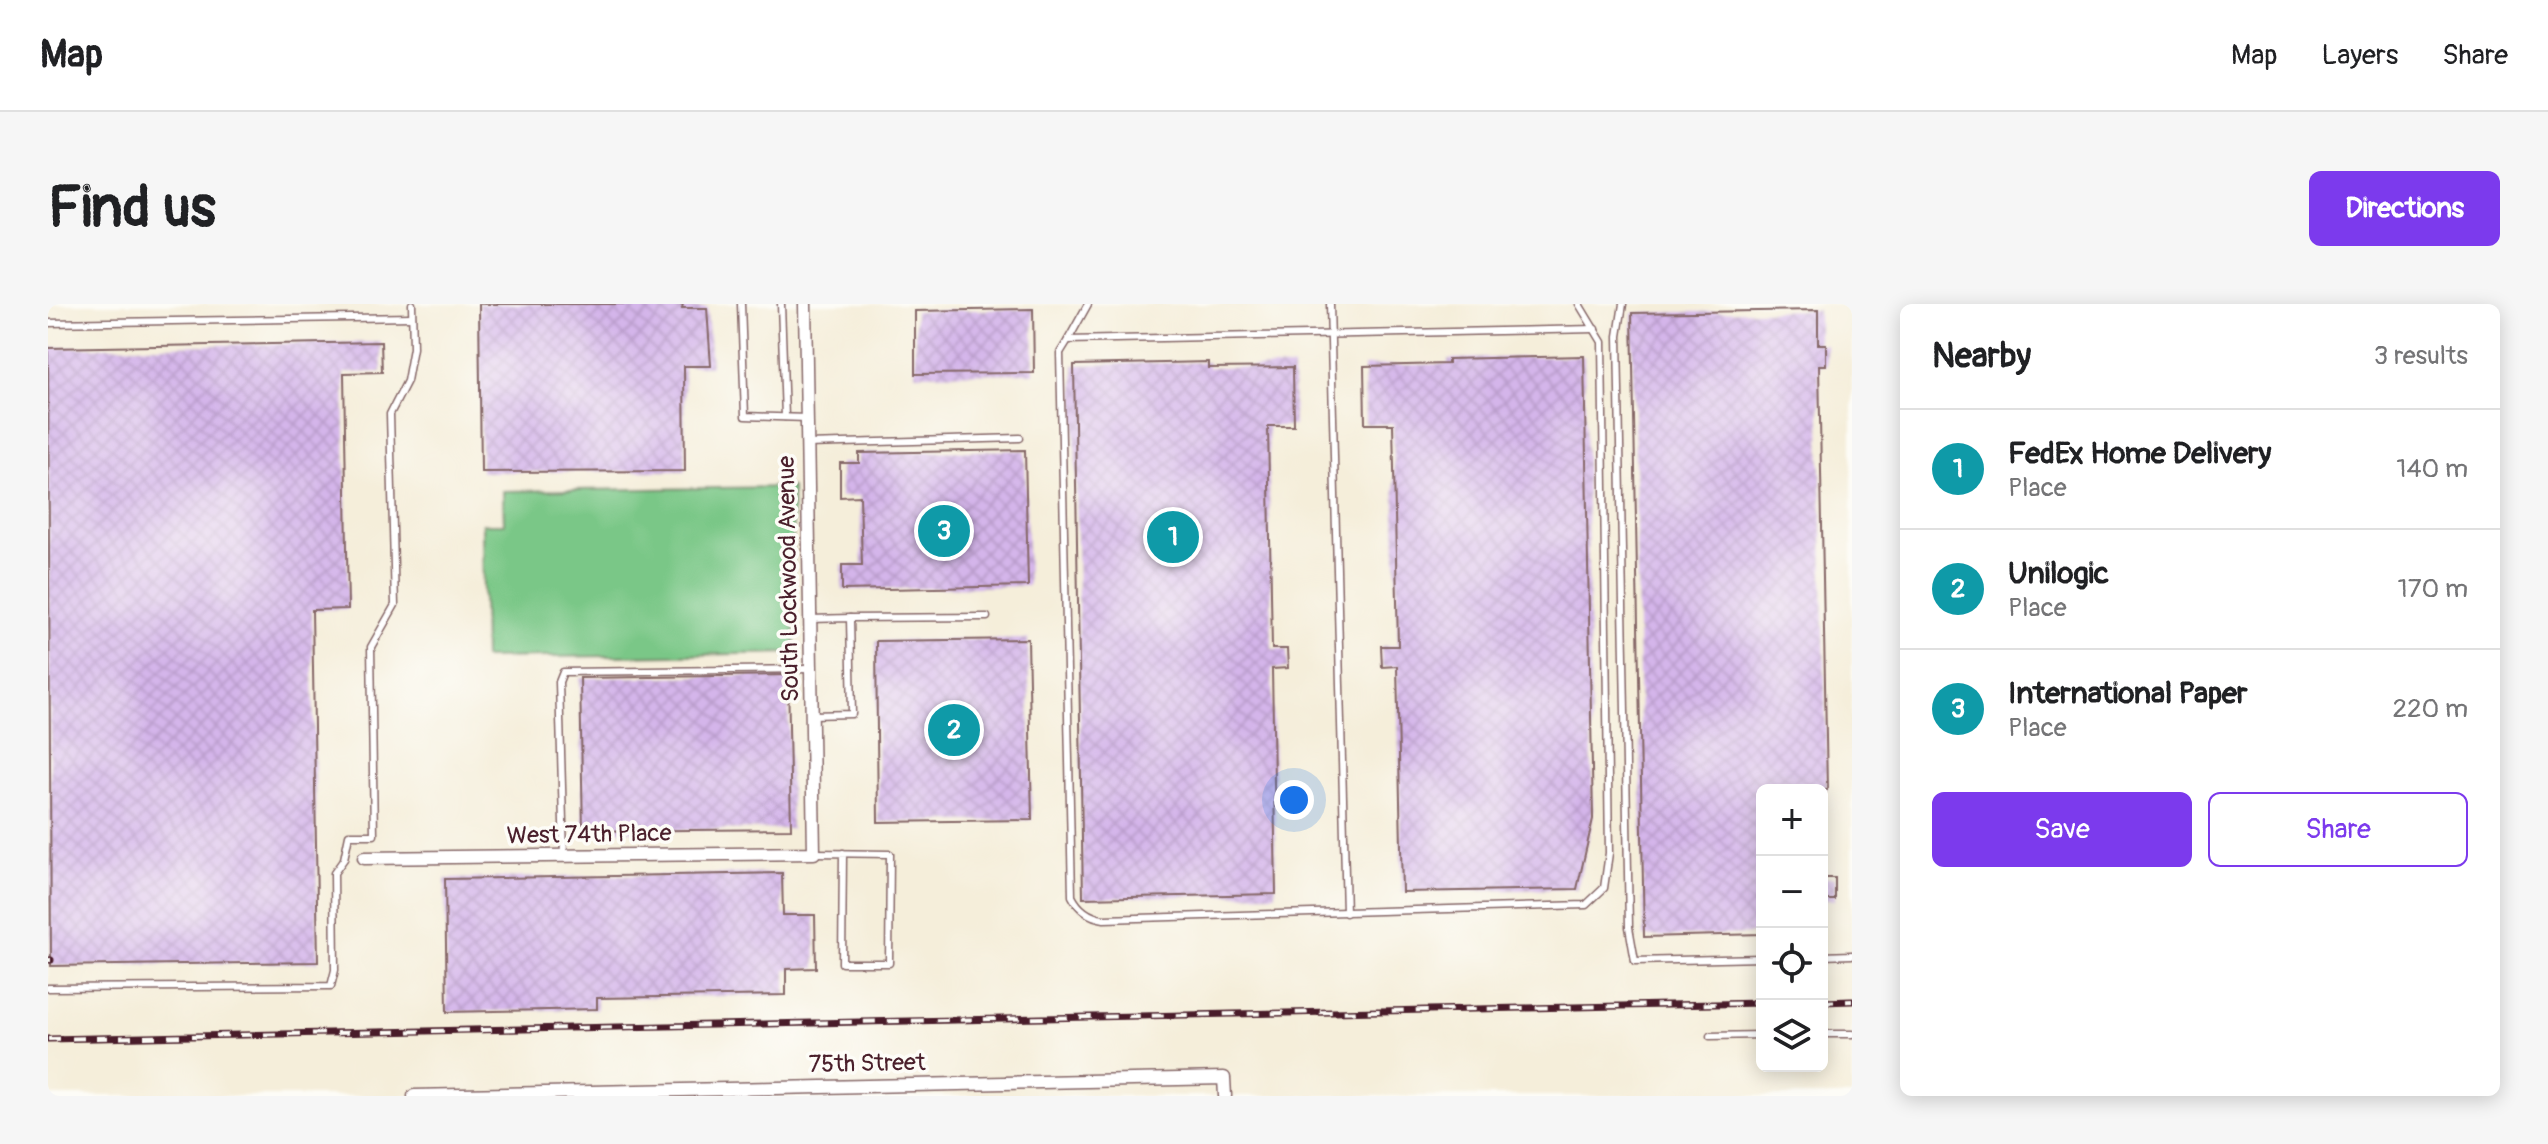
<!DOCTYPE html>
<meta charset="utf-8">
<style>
:root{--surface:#fff;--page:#f6f6f6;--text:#202124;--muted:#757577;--line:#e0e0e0;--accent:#7c3aed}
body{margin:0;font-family:Pangolin,sans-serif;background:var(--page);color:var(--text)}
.controls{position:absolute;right:24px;bottom:24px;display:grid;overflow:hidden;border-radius:12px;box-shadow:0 4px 20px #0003}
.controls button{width:72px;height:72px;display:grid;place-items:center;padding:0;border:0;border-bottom:2px solid var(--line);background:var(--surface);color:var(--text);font:40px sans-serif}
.you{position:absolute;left:1246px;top:496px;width:28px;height:28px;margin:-20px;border:6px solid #fff;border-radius:50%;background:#1a73e8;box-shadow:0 0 0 12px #1a73e833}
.badge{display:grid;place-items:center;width:52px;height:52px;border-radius:50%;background:var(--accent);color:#fff;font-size:26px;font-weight:700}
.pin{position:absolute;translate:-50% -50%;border:4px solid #fff;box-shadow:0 2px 8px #0006}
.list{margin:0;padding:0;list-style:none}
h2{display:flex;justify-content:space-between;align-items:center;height:104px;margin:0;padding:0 32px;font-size:34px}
h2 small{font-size:26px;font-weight:400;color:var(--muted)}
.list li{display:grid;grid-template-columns:52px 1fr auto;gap:24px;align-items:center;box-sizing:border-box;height:120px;padding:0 32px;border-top:2px solid var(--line)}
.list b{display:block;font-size:30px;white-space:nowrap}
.list p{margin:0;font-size:26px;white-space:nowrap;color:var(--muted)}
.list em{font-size:26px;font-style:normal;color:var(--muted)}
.actions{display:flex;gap:16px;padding:24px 32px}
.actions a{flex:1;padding:18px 0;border:2px solid var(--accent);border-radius:12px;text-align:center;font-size:28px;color:var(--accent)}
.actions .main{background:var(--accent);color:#fff}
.icon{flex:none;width:44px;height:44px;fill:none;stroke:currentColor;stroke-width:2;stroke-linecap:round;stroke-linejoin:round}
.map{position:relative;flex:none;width:1804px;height:792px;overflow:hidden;border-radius:12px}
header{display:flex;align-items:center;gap:48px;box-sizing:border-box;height:112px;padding:0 40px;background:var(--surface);border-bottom:2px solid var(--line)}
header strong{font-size:38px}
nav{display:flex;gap:44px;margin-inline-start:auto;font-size:28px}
.intro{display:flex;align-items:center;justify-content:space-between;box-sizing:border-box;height:192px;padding:0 48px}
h1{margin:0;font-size:56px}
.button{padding:20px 36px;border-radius:12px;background:var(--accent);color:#fff;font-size:28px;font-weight:700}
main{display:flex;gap:48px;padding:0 48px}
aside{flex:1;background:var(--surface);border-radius:12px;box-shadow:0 4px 20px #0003}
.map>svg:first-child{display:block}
.green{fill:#7ac787;stroke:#627359;stroke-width:2}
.building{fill:url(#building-cross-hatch)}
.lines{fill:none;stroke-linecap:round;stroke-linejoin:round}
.service-casing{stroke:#866768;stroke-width:9}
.minor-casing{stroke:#866768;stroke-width:15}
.service{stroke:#fff;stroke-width:6}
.minor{stroke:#fff;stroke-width:12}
.rail-casing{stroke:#4a1f2b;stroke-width:7}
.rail{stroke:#fdfcf7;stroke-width:4;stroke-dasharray:12;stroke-linecap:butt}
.labels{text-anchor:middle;stroke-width:7;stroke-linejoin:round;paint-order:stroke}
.street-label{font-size:24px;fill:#4a1f2b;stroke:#fdfcf7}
</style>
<header>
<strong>Map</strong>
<nav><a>Map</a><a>Layers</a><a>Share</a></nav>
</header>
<div class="intro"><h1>Find us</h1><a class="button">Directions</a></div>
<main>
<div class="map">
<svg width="1804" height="792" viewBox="0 0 1804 792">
<defs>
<pattern id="building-cross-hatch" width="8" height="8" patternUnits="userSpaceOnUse" patternTransform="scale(2)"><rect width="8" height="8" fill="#d4b5ea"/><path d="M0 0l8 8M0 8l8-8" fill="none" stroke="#b89bc9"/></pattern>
</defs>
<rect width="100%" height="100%" fill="#fdfcf7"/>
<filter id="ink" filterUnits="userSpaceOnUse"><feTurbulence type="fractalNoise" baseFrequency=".0125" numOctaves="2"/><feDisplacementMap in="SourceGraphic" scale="16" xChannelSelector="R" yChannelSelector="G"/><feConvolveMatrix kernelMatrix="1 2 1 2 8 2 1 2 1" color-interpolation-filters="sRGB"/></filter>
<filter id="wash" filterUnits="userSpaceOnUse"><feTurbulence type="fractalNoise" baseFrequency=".006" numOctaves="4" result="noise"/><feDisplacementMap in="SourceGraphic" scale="32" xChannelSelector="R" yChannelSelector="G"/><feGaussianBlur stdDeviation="1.8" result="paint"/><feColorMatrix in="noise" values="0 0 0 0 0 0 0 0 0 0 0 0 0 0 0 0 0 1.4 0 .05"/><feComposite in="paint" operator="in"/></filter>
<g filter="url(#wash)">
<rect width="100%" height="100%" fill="#f5eeda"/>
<path class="green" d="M744,183L747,349L436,354L434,220H456L455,187Z"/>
<g id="blocks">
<g class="building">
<path d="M431,0H635L634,4H659L663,62H636L637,167L433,168Z"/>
<path d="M985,5L986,69L867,70V7Z"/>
<path d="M1770,6V40H1778V61H1771L1779,486H1714V630L1596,633L1584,9Z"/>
<path d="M333,38L334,68L296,69L300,305L264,306L270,658L3,662L0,44Z"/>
<path d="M1536,52L1545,515L1529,585L1354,588L1349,362L1334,363L1333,342H1350L1345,120H1317L1316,62L1400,60V55Z"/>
<path d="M1160,58V64L1245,63L1246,122H1220L1224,345H1239L1240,364L1224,365L1228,590L1035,594L1026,61Z"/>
<path d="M977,146L980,282L794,286V261H814L812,192L792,193V159H811V149Z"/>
<path d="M980,335L984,516L830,518L828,337Z"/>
<path d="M740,371L743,525L535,527L532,374Z"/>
<path d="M734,569L735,611H767L768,664L738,665V691L549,694V705L399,708L397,575Z"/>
<rect x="1774" y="574" width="13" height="22"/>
</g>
</g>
</g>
<g filter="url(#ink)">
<use href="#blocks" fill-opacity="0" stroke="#866768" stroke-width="2"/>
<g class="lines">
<g class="service-casing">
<g id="service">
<path d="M693,0L697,112L759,114"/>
<path d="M733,0L737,113"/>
<path d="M1040,0L1020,36L1547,25"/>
<path d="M1282,0L1298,609"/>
<path d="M1575,0L1570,32L1581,623L1587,657L1714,654"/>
<path d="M0,19L364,13"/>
<path d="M1020,36L1012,49L1024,592C1031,606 1041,613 1056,615L1538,601L1556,584L1561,549L1554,38L1531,0"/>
<path d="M759,140L972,134"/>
<path d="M802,314L939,313"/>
<path d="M762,315L802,314L804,410L764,411"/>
<path d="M767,549L842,550L841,659H794L795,549"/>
<path d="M516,553L511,378L515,368L762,365"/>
<path d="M1774,652L1804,651"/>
<path d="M0,684L283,682L287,666L286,569L296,555L301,531H326L323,343L347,301L342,110L359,77L365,44L364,0"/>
<path d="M1774,730H1804"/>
<path d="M1662,732L1714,731"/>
</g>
</g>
<g class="minor-casing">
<g id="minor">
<path d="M316,554L766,549L757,0"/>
<path d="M366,792L1176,774L1177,792"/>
</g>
</g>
<use href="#service" class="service"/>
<use href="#minor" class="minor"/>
<g class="rail-casing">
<g id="rail">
<path d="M0,656H3"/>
<path d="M1774,698L1804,697"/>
<path d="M0,735L1714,699"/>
</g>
</g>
<use href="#rail" class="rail"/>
</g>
</g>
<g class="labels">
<g class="street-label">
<text transform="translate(740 275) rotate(-91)" y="8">South Lockwood Avenue</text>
<text transform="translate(541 530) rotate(-1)" y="8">West 74th Place</text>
<text transform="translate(819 759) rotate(-1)" y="8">75th Street</text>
</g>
</g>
</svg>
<div class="controls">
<button>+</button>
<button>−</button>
<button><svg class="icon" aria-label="locate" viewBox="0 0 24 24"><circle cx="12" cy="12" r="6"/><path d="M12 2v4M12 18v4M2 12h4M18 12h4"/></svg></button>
<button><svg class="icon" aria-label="layers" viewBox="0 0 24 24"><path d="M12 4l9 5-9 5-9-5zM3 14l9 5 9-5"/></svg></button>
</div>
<div class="you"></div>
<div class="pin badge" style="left:1125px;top:233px;background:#0f9aa8">1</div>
<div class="pin badge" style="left:906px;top:426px;background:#0f9aa8">2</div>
<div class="pin badge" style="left:896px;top:227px;background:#0f9aa8">3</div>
</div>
<aside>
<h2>Nearby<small>3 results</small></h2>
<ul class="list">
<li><span class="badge" style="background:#0f9aa8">1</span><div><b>FedEx Home Delivery</b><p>Place</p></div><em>140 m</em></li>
<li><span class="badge" style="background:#0f9aa8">2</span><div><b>Unilogic</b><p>Place</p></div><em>170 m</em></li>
<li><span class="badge" style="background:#0f9aa8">3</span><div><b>International Paper</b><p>Place</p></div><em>220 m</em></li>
</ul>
<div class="actions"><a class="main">Save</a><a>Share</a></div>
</aside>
</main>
